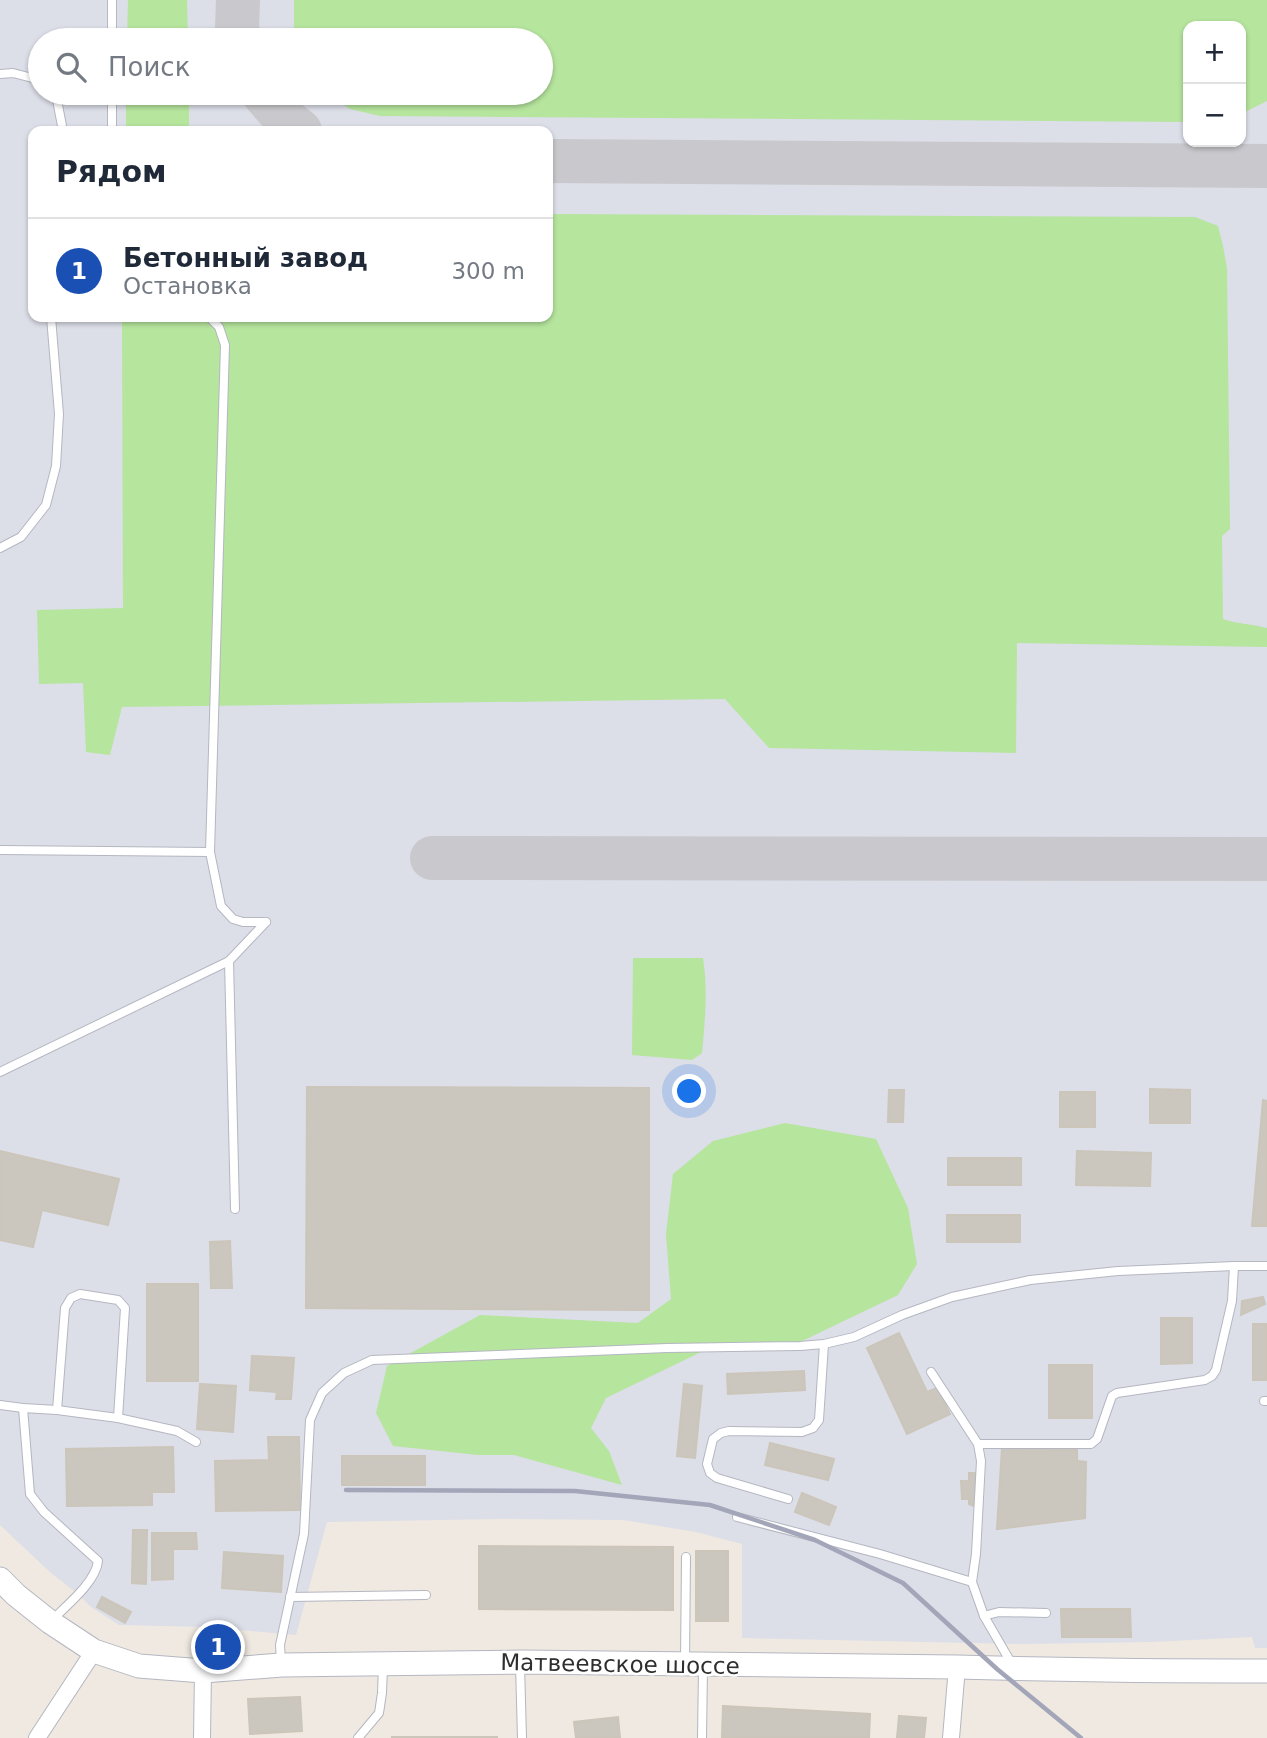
<!DOCTYPE html>
<html lang="ru">
<meta charset="utf-8">
<style>
:root{--surface:#fff;--page:#f2f2f3;--text:#1f2937;--muted:#747a83;--line:#e0e1e3;--accent:#4264fb}
body{margin:0;font-family:"DejaVu Sans",sans-serif;background:var(--page);color:var(--text)}
.controls{position:absolute;right:21px;top:21px;display:grid;overflow:hidden;border-radius:14px;box-shadow:0 2px 5px #0004}
.controls button{width:63px;height:63px;display:grid;place-items:center;padding:0;border:0;border-bottom:2px solid var(--line);background:var(--surface);color:var(--text);font:35px sans-serif}
.you{position:absolute;left:690px;top:1092px;width:24px;height:24px;margin:-18px;border:5px solid #fff;border-radius:50%;background:#1a73e8;box-shadow:0 0 0 10px #1a73e833}
.badge{display:grid;place-items:center;width:46px;height:46px;border-radius:50%;background:var(--accent);color:#fff;font-size:23px;font-weight:700}
.pin{position:absolute;translate:-50% -50%;border:4px solid #fff;box-shadow:0 2px 7px #0006}
.list{margin:0;padding:0;list-style:none}
h2{display:flex;justify-content:space-between;align-items:center;height:91px;margin:0;padding:0 28px;font-size:30px}
h2 small{font-size:23px;font-weight:400;color:var(--muted)}
.list li{display:grid;grid-template-columns:46px 1fr auto;gap:21px;align-items:center;box-sizing:border-box;height:105px;padding:0 28px;border-top:2px solid var(--line)}
.list b{display:block;font-size:26px;white-space:nowrap}
.list p{margin:0;font-size:23px;white-space:nowrap;color:var(--muted)}
.list em{font-size:23px;font-style:normal;color:var(--muted)}
.icon{flex:none;width:38px;height:38px;fill:none;stroke:currentColor;stroke-width:2;stroke-linecap:round;stroke-linejoin:round}
.map{position:relative;flex:none;width:1267px;height:1738px;overflow:hidden}
.search{position:absolute;background:var(--surface);box-shadow:0 2px 5px #0004;left:28px;top:28px;width:525px;height:77px;display:flex;align-items:center;gap:18px;box-sizing:border-box;padding:0 24px;border-radius:38px;color:var(--muted);font-size:26px}
.panel{position:absolute;background:var(--surface);box-shadow:0 2px 5px #0004;left:28px;top:126px;width:525px;height:196px;border-radius:14px}
.map>svg:first-child{display:block}
.airport{fill:#dcdee8;fill-rule:evenodd}
.green{fill:#b6e59e}
.lines{fill:none;stroke-linecap:round;stroke-linejoin:round}
.taxiway{stroke:#c9c8cc;stroke-width:44}
.building{fill:#cbc7bf;stroke:#cbc5ba;stroke-width:2}
.service-casing{stroke:#b4b7c1;stroke-width:10}
.minor-casing{stroke:#b4b7c1;stroke-width:18}
.secondary-casing{stroke:#b4b7c1;stroke-width:25}
.service{stroke:#fff;stroke-width:8}
.minor{stroke:#fff;stroke-width:16}
.secondary{stroke:#fff;stroke-width:23}
.rail{stroke:#a3a6b8;stroke-width:4.5}
.labels{text-anchor:middle;stroke-width:5;stroke-linejoin:round;paint-order:stroke}
.street-label{font-size:23px;fill:#2e2e2e;stroke:#fff}
</style>
<div class="map">
<svg width="1267" height="1738" viewBox="0 0 1267 1738">
<rect width="100%" height="100%" fill="#efe9e1"/>
<path class="airport" d="M0,0H1267V1648H1255L1252,1637L1151,1642L1023,1644L742,1638V1544L696,1532L623,1520L497,1519L327,1522L296,1635L207,1627L119,1625L91,1607L78,1594L51,1573L0,1525ZM1188,26H1241V142H1188ZM40,40H541V93H40ZM33,131H548V317H33Z"/>
<g class="green">
<path d="M128,0H187L188,40H127Z"/>
<path d="M294,0H1267V101L1241,114V26H1188V122L380,116L350,109L325,93H541V40H294Z"/>
<rect x="126" y="93" width="63" height="38"/>
<path d="M548,214L1195,217L1218,226L1223,246L1227,268L1230,529L1222,536L1223,619C1238,624 1252,624 1267,628V647L1017,643L1016,753L769,748L725,699L122,707L110,755L86,752L83,683L39,684L37,610L123,608L122,317H548Z"/>
<path d="M633,958H703C708,990 705,1021 702,1053L692,1060L632,1055Z"/>
<path d="M785,1123L876,1139L908,1208L917,1264L898,1295L798,1343L701,1352L606,1398L591,1428L609,1451L622,1485L514,1455H478L393,1446L376,1413L387,1366L480,1315L638,1323L671,1299L666,1234L673,1174L713,1141Z"/>
</g>
<g class="lines">
<g class="taxiway">
<path d="M238,0L237,28L240,40"/>
<path d="M263,93L286,120L300,131"/>
<path d="M548,161L1267,166"/>
<path d="M432,858L1267,859"/>
</g>
</g>
<g class="building">
<path d="M307,1087L649,1088V1310L306,1308Z"/>
<path d="M1150,1089L1190,1090V1123H1150Z"/>
<path d="M889,1090H904L903,1122H888Z"/>
<rect x="1060" y="1092" width="35" height="35"/>
<path d="M1263,1100L1267,1101V1226H1252Z"/>
<path d="M0,1151L119,1179L108,1225L42,1210L33,1247L0,1240Z"/>
<path d="M1077,1151L1151,1153L1150,1186L1076,1185Z"/>
<rect x="948" y="1158" width="73" height="27"/>
<rect x="947" y="1215" width="73" height="27"/>
<path d="M230,1241L232,1288H211L210,1242Z"/>
<rect x="147" y="1284" width="51" height="97"/>
<path d="M1263,1297L1265,1304L1241,1315L1242,1301Z"/>
<path d="M1161,1318H1192V1363L1161,1364Z"/>
<rect x="1253" y="1324" width="14" height="56"/>
<path d="M899,1333L927,1392L937,1388L950,1414L907,1434L867,1348Z"/>
<path d="M252,1356L294,1358L291,1399H276L277,1392L250,1390Z"/>
<rect x="1049" y="1365" width="43" height="53"/>
<path d="M804,1371L805,1390L728,1394L727,1374Z"/>
<path d="M200,1384L236,1386L233,1432L197,1429Z"/>
<path d="M684,1384L702,1386L695,1458L677,1456Z"/>
<path d="M268,1437H299L300,1510L216,1511L215,1461L269,1460Z"/>
<path d="M770,1443L834,1459L828,1480L765,1465Z"/>
<path d="M173,1447L174,1492H152V1505L67,1506L66,1449Z"/>
<path d="M1002,1448L1077,1450V1461L1086,1462L1085,1518L997,1529Z"/>
<rect x="342" y="1456" width="83" height="29"/>
<path d="M969,1473H978L974,1506L969,1504V1499H962L961,1481H969Z"/>
<path d="M802,1493L836,1507L829,1525L795,1512Z"/>
<path d="M133,1530H147L146,1584L132,1583Z"/>
<path d="M152,1533H196L197,1549H173V1579L152,1580Z"/>
<path d="M479,1546L673,1547V1610L479,1609Z"/>
<rect x="696" y="1551" width="32" height="70"/>
<path d="M224,1552L283,1556L281,1592L222,1588Z"/>
<path d="M102,1597L131,1612L125,1623L97,1607Z"/>
<path d="M1061,1609H1130L1131,1637H1062Z"/>
<path d="M300,1697L302,1731L250,1734L248,1699Z"/>
<path d="M723,1706L870,1714L869,1738H722Z"/>
<path d="M899,1716L926,1718L924,1738H897Z"/>
<path d="M618,1717L620,1738H576L574,1722Z"/>
<rect x="392" y="1737" width="105" height="1"/>
</g>
<g class="lines">
<g class="service-casing">
<g id="service">
<path d="M112,40V0"/>
<path d="M0,74L13,73L40,80"/>
<path d="M53,93L57,100L63,131"/>
<path d="M112,131V93"/>
<path d="M209,317L219,327L225,345L210,852L221,906L233,919L243,922H266"/>
<path d="M0,548L21,537L46,505L56,466L59,414L51,317"/>
<path d="M0,850L210,852"/>
<path d="M229,961L235,1209"/>
<path d="M0,1072L229,961L266,922"/>
<path d="M931,1372L978,1444L981,1461L976,1554L972,1582L984,1616L1013,1666"/>
<path d="M1264,1401H1267"/>
<path d="M0,1405L23,1408L57,1410L118,1418L177,1431L196,1442"/>
<path d="M23,1408L30,1494L44,1512L98,1561C96,1582 66,1606 51,1621"/>
<path d="M57,1410L65,1308L71,1298L80,1294L118,1300L125,1308L118,1418"/>
<path d="M978,1444H1091L1097,1439L1112,1396L1117,1393L1205,1380L1212,1376L1216,1370L1232,1301L1234,1266"/>
<path d="M788,1499L717,1478L710,1473L707,1464L713,1439L721,1433L729,1431L802,1432L813,1428L819,1420L824,1344"/>
<path d="M737,1517L880,1554L972,1582"/>
<path d="M290,1597L426,1595"/>
<path d="M984,1616L999,1612L1046,1613"/>
<path d="M281,1662L280,1645L304,1534L310,1420L322,1393L344,1373L372,1360L667,1348L800,1346L824,1344L854,1337L902,1315L952,1297L1030,1280L1118,1271L1234,1266H1267"/>
<path d="M685,1662L686,1557"/>
<path d="M520,1665L522,1738"/>
<path d="M358,1738L379,1713L382,1693L383,1667"/>
<path d="M702,1738L703,1668"/>
</g>
</g>
<g class="minor-casing">
<g id="minor">
<path d="M37,1738L94,1651"/>
<path d="M202,1738L203,1671"/>
<path d="M951,1738L957,1667"/>
</g>
</g>
<g class="secondary-casing">
<path id="secondary" d="M0,1579L16,1595L50,1622L94,1651L139,1666L203,1671L282,1665L520,1662L957,1667C1060,1670 1163,1671 1267,1671"/>
</g>
<use href="#service" class="service"/>
<use href="#minor" class="minor"/>
<use href="#secondary" class="secondary"/>
<path class="rail" d="M346,1490L575,1491L710,1505L815,1540L903,1583L997,1669L1081,1738"/>
</g>
<g class="labels">
<g class="street-label">
<text transform="translate(620 1664) rotate(1)" y="8">Матвеевское шоссе</text>
</g>
</g>
</svg>
<div class="controls">
<button>+</button>
<button>−</button>
</div>
<div class="you"></div>
<div class="pin badge" style="left:218px;top:1647px;background:#1a4fb4">1</div>
<div class="search"><svg class="icon" aria-label="search" viewBox="0 0 24 24"><circle cx="10" cy="10" r="6"/><path d="M15 15l6 6"/></svg>Поиск</div>
<section class="panel">
<h2>Рядом<small></small></h2>
<ul class="list">
<li><span class="badge" style="background:#1a4fb4">1</span><div><b>Бетонный завод</b><p>Остановка</p></div><em>300 m</em></li>
</ul>
</section>
</div>
